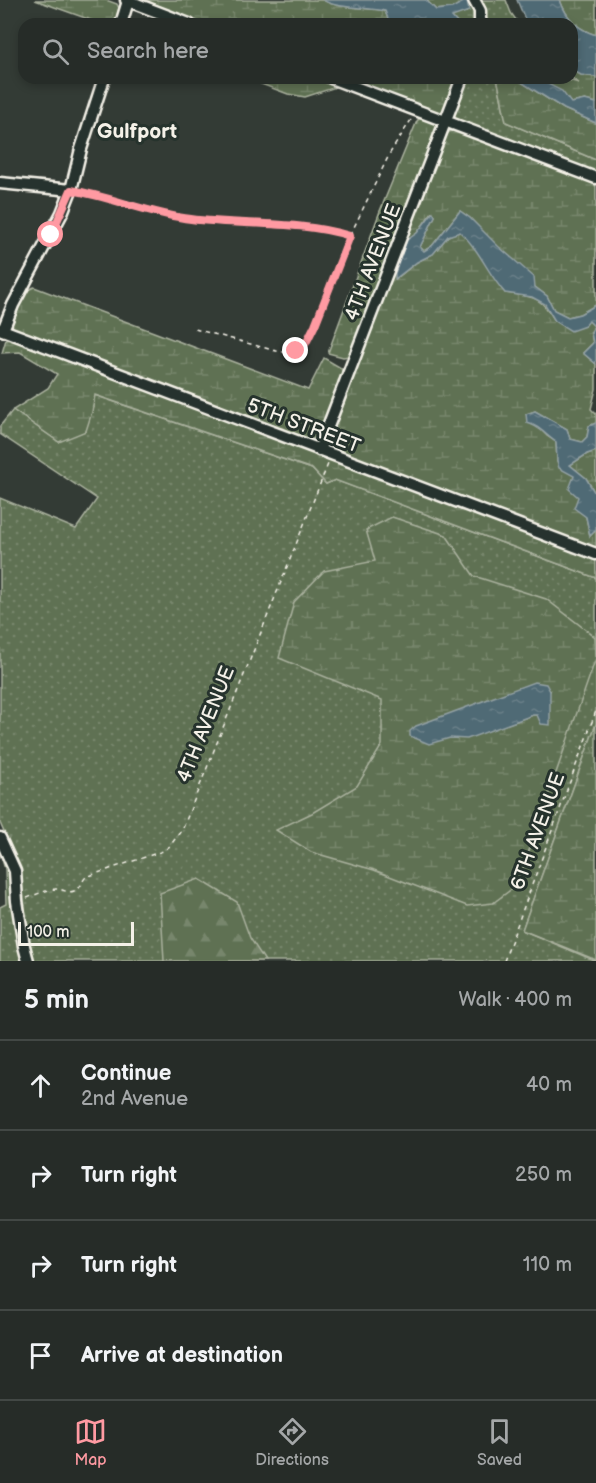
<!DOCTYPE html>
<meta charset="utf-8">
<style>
:root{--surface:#262c28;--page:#2e3430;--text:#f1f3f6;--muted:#a4a7a8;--line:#424845;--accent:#ff9aa2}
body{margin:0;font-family:"Balsamiq Sans",sans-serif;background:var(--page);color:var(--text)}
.scale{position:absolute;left:18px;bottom:15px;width:116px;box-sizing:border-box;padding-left:6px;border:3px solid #f4f1e8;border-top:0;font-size:16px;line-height:21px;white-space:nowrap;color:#f4f1e8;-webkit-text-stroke:4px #26332d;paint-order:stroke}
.stop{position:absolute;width:18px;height:18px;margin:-14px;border:4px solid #ff9aa2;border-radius:50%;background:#fff}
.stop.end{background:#ff9aa2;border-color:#fff;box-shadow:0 2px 6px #0008}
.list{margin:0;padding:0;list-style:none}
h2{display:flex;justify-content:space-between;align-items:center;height:78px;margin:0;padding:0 24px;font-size:26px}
h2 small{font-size:20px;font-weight:400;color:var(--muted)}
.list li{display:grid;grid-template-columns:39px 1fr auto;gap:18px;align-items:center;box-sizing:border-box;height:90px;padding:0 24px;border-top:2px solid var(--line)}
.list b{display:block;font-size:22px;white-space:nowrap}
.list p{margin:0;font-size:20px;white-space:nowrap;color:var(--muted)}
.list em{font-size:20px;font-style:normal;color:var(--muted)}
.icon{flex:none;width:33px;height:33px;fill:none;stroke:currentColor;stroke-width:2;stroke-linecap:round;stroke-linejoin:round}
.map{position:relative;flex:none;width:596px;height:961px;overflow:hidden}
.search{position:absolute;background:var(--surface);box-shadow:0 3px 9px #0003;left:18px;right:18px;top:18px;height:66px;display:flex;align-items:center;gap:15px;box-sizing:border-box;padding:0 21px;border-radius:18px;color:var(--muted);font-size:22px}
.sheet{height:438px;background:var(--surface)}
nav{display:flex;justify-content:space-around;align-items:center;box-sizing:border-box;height:84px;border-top:2px solid var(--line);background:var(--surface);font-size:16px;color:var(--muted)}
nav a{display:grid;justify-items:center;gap:3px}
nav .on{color:var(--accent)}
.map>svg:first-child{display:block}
.grass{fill:url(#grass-dots);stroke:#aab19e;stroke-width:1.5}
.forest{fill:url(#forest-firs);stroke:#aab19e;stroke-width:1.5}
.wetland{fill:url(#wetland-marsh);stroke:#aab19e;stroke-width:1.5;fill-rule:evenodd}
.water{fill:url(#water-ripples);stroke:#92a0a3;stroke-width:1.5}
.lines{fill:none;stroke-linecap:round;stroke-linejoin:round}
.minor-casing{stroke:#f4f1e8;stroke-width:15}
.path{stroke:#f4f1e8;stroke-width:1.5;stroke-dasharray:4.5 4.5;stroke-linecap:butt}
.minor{stroke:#26332d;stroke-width:10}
.route{stroke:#ff9aa2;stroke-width:8}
.labels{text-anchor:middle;stroke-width:6;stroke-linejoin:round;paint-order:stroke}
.street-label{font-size:20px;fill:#f4f1e8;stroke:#26332d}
.neighbourhood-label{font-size:21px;font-weight:bold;fill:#f4f1e8;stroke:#26332d}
</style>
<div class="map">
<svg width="596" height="961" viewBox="0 0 596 961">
<defs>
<pattern id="grass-dots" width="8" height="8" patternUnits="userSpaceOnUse" patternTransform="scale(1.5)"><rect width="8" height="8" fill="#5f7153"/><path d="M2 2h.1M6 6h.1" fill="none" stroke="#77866c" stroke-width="1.8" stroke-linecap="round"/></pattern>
<pattern id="forest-firs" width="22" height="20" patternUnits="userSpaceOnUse" patternTransform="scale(1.5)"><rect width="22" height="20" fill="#5f7153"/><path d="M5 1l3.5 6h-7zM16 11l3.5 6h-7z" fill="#77866c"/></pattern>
<pattern id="wetland-marsh" width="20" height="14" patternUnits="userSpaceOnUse" patternTransform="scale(1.5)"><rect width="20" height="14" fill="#5f7153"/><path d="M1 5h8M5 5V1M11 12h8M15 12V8" fill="none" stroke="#77866c"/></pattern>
<pattern id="water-ripples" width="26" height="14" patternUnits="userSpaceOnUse" patternTransform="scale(1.5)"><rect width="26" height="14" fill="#506a75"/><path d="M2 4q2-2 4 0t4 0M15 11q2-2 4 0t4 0" fill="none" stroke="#6a8089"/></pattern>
</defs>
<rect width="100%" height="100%" fill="#333b35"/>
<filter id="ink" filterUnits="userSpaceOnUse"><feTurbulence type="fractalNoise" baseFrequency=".0167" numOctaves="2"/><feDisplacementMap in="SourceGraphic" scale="12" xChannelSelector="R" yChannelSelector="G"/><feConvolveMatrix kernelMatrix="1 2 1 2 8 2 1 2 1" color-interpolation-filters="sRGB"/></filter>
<g filter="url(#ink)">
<g class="grass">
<path d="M482,0H506L511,13L519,24H493L487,20Z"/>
<path d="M466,78H494L498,82L506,122L596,160V174L457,121L454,118L455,113Z"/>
<path d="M94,395L312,469L326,484L335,480L596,578V724L522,930L596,961H34L30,948L20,868L0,823V498L76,529L97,499L0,434V426L13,410L59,442L92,412Z"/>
<path d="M0,846L11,872L23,961H0V907L6,904L5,869L0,853Z"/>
</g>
<path class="forest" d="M199,879L237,902L250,938L265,961H164L160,893Z"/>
<g class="wetland">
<path d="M35,0H106L117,4L119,8L115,24H102Z"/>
<path d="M143,0H323C336,9 368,7 385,11L390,24H206Z"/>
<path d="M426,0H469L477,21L476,24H458L452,17L458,13L467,12L452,8L436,10Z"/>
<path d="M560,0H596V35C579,30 566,18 560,0Z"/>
<path d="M572,70L581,75L596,77V103L585,100L571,103L536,78H561L579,83L572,78Z"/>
<path d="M245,78H314L336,87L305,97L288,94Z"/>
<path d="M347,78H458L446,108L439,113Z"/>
<path d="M494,78H515L564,109L596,123V160L506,122L498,82Z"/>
<path d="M420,118L437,125L439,129L349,356L343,357L328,353L380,211L417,121Z"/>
<path d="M457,130L596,182V305L580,314L568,317L554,310L547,296L535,287L470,218L460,211L432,246L424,251L420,247L435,216L432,212L417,233L407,241L396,279L417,262L433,254L448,236L460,231L472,242L505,293C533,297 540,295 555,321H589L594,326L591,333L593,343L583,353L596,364V389L591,409L596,414V423L589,426L587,437L582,442L570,439L567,429L535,411L526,414L547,436L556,442L557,461L574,476L578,497L586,517L590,536L596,530V550L330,447L326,442L444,138L449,132Z"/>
<path d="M34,287L308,390L324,358L341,368L343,375L321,432L312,440L13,328L11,319L26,291Z"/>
<path d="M7,336L596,560V578L335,480L326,484L312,469L95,395L92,412L86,431L59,442L13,410L48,388L57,374L20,352L2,353Z"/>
<path d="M596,451V495L586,478L570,465L587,454Z"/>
<path d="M392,517L446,535L474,576L546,599L595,637L596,658L517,885L493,903L467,906L374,870L311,852L276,830L312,813L357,786L382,745V700L279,658L294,602L324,571L375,561L366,530ZM550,691L537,715H533L467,738H450Z"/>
<path d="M596,724V960L522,930Z"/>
</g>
<g class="water">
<path d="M323,0H426L436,10L452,8L467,0L469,11L452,17L458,24H390L385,11C368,7 336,9 323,0Z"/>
<path d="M517,0H560C566,18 579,30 596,35V77L581,75L572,70V24H527Z"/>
<path d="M515,78H536L562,91L571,103L585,100L596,103V123L564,109Z"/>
<path d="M460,211L470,218L498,246L534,277L535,287L547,296L554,310L568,317L580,314L596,305V364L583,353L593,343L591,333L594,326L589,321L585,326L571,331L555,321L545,304L532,297L505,293C488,274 480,250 460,232L448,236L433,254L417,262L395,279V273L407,240L417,233L433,212L435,216L420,247L424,251L432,246Z"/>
<path d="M535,411L567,429L570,439L582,442L587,437L589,426L596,423V451L587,454L570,465L586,478L596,495V530L590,536L586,517L574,508L578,497L569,489L574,476L559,468L557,461L556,442C545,435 540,426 527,423L526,414Z"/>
<path d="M534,682L546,684L550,691V725L541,724L537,715H533L467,739L450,738L429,744L410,736V731L416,726Z"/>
</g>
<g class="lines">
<g class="minor-casing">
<g id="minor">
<path d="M126,0L189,24"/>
<path d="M474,0L480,11V24"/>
<path d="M121,24L128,1"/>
<path d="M331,78L596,178"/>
<path d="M0,183L71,190"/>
<path d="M0,329L596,554"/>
<path d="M3,330L13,305L62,213L71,190L81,149L104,78"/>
<path d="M319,450L462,78"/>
<path d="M0,838L15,871L17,901L24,946L28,961"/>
</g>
</g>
<g class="path">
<path d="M81,192C117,198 152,213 189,219C242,227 298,220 350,236"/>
<path d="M195,329L280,352L296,351L306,343L315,325L342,252L390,153L411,120"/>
<path d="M27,898C35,895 46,890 55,889C62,888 67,894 74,891C82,889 81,881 86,877L163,851L170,846L183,828L328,464"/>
<path d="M504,961L596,711"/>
</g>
<use href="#minor" class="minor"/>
</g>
</g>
<g class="lines" filter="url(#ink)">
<path class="route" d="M51,235L71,190C112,197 150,214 191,219C243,226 299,220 350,236L315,325L306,343L296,351"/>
</g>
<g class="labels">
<g class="street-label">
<text transform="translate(372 262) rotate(-69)" y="7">4TH AVENUE</text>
<text transform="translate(304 425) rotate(21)" y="7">5TH STREET</text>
<text transform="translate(205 724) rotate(-68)" y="7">4TH AVENUE</text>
<text transform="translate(537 831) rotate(-70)" y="7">6TH AVENUE</text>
</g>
<g class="neighbourhood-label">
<text x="137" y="138">Gulfport</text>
</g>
</g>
</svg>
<div class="scale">100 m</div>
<div class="stop" style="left:51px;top:235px"></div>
<div class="stop end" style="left:296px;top:351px"></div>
<div class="search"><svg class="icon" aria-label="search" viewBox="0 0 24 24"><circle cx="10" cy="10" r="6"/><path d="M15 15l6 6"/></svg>Search here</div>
</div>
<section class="sheet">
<h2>5 min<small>Walk · 400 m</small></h2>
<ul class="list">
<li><svg class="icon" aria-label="ahead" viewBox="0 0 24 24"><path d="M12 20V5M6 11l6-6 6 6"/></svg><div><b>Continue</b><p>2nd Avenue</p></div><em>40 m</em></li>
<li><svg class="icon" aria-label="right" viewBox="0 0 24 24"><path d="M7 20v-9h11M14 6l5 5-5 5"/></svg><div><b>Turn right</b></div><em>250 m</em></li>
<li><svg class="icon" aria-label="right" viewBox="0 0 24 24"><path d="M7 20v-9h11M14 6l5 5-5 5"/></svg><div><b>Turn right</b></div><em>110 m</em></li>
<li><svg class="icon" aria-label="arrive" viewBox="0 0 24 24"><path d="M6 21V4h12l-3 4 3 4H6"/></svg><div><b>Arrive at destination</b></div></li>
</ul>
</section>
<nav>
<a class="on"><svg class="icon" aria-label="map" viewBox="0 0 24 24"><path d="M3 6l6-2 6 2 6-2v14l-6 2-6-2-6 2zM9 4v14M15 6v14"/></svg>Map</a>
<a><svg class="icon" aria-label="directions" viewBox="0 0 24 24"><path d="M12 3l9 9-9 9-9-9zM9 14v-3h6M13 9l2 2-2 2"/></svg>Directions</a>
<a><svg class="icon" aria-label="saved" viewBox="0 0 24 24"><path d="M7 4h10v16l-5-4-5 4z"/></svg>Saved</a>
</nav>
